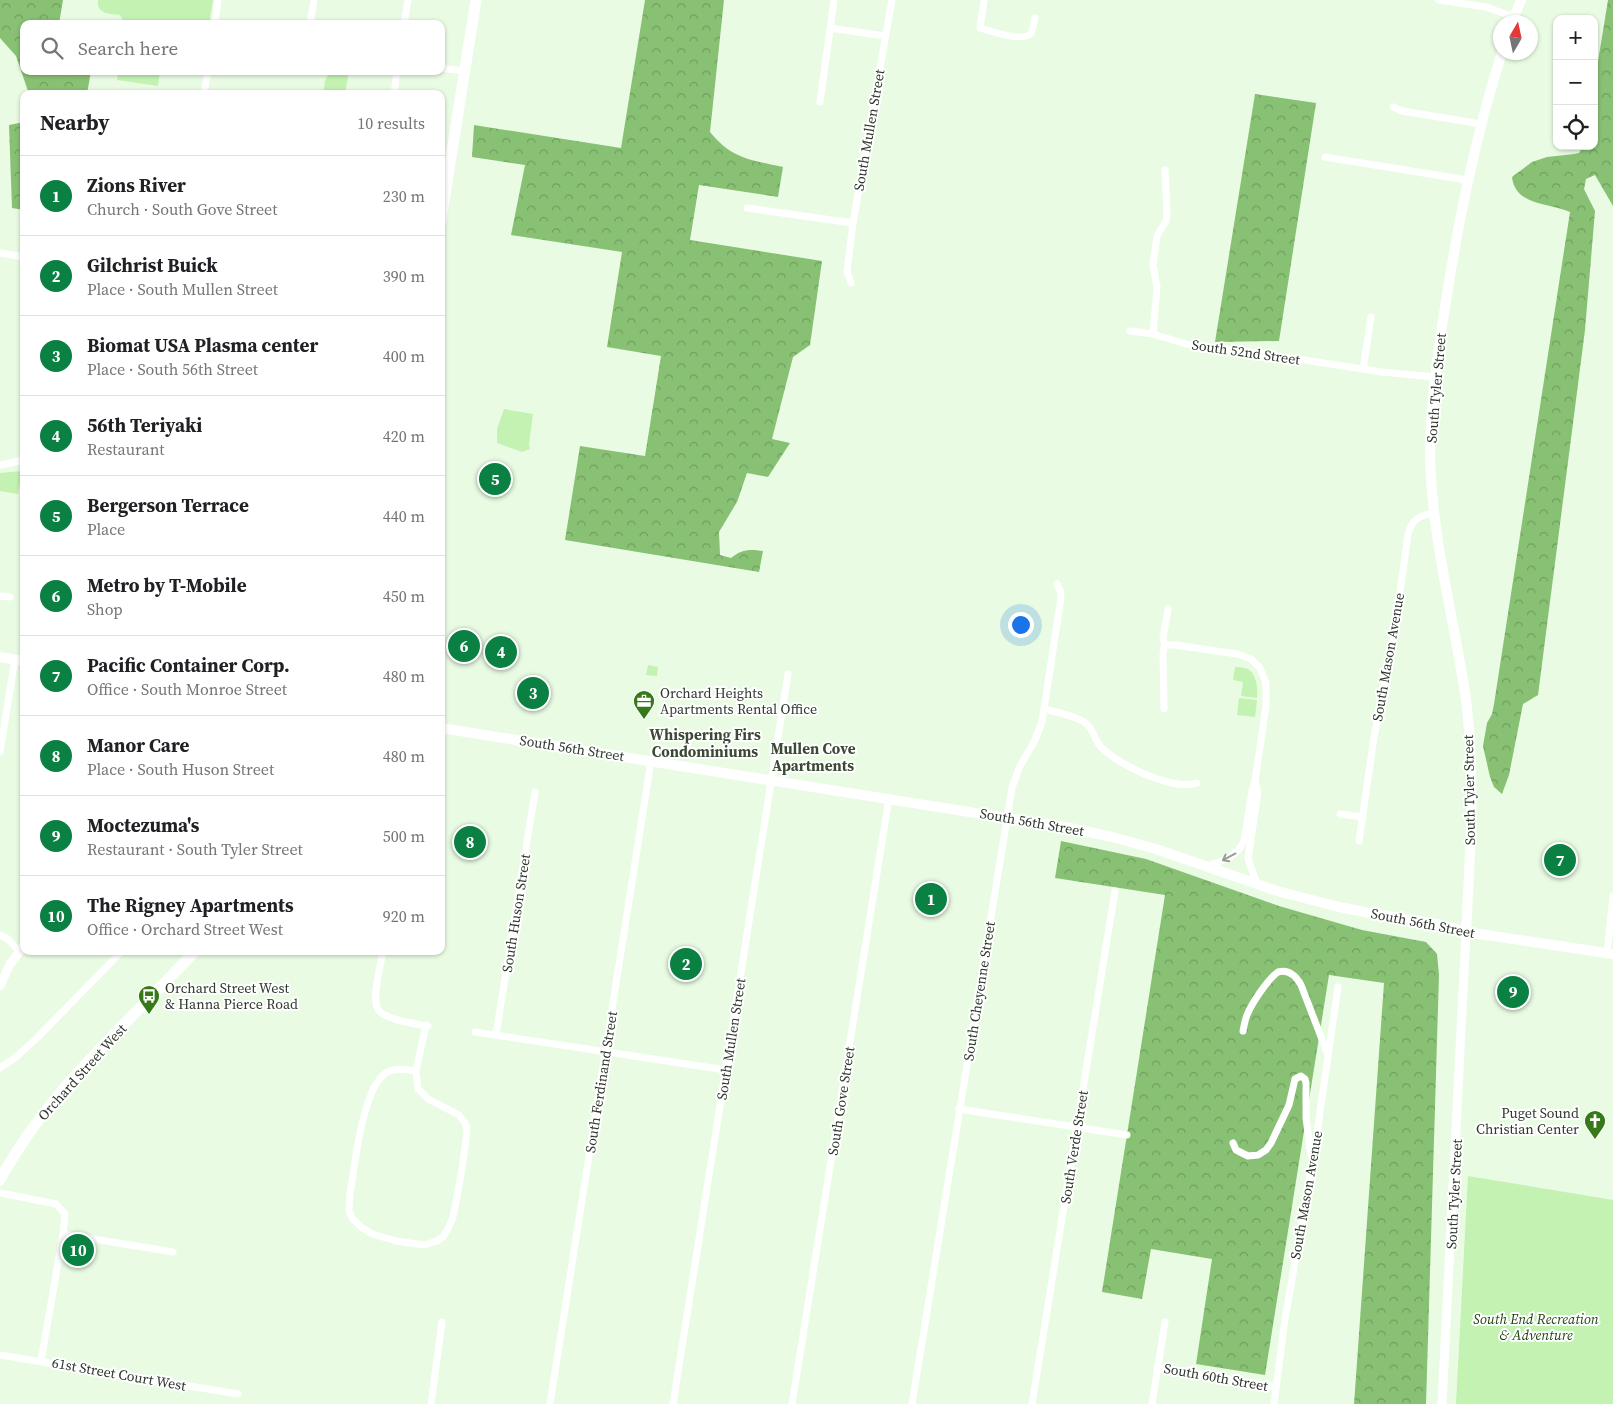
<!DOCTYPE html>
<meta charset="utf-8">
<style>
:root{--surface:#fff;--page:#f2f2f2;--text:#202124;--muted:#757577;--line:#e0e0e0;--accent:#0b8043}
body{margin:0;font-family:"Source Serif 4",serif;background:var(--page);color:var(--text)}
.controls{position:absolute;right:15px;top:15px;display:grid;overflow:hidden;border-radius:10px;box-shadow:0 1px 4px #0004}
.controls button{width:45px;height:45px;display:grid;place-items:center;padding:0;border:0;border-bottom:1px solid var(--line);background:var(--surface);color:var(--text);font:25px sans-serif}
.compass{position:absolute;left:1493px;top:15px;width:45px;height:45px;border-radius:50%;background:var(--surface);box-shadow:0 1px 4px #0004;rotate:9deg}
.you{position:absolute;left:1020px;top:624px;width:18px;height:18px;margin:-12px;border:4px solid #fff;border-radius:50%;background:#1a73e8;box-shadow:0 0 0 8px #1a73e833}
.badge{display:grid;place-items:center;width:32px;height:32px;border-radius:50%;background:var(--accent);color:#fff;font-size:16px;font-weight:700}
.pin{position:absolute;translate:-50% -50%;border:2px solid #fff;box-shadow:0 1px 5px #0006}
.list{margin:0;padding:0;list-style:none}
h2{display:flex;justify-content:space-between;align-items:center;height:65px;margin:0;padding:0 20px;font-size:21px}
h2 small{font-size:16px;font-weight:400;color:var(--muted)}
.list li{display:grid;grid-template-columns:32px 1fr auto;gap:15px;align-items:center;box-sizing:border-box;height:80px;padding:0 20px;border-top:1px solid var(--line)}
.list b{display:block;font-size:19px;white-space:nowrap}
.list p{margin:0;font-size:16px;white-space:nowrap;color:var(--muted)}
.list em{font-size:16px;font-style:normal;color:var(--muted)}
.icon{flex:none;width:28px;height:28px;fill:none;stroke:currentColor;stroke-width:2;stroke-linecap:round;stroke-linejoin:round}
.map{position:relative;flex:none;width:1613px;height:1404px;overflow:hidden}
.search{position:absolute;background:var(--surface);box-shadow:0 1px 4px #0004;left:20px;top:20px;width:425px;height:55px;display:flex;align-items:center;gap:12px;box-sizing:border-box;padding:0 18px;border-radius:10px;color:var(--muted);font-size:19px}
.panel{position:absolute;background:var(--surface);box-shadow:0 1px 4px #0004;left:20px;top:90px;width:425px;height:865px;border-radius:10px}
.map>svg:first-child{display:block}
.forest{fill:url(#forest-crowns)}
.green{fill:#c3f2b3}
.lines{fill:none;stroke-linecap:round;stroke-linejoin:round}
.minor{stroke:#fff;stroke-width:7}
.tertiary{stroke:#fff;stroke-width:9}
.secondary{stroke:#fff;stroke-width:10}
.primary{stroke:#fff;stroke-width:11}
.oneway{stroke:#989b96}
.labels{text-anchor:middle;stroke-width:4;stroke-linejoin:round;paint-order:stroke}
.street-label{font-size:14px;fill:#30372e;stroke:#fff}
.poi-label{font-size:14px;fill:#30372e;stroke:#fff;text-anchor:start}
.park-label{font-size:14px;font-style:italic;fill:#193f08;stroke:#fff}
.neighbourhood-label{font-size:15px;font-weight:bold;fill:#3a4a35;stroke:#fff}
</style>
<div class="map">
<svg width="1613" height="1404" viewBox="0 0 1613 1404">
<defs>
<pattern id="forest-crowns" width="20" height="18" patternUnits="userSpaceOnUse" patternTransform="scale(1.25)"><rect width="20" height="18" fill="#88c174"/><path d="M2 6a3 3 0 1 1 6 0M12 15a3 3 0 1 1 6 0" fill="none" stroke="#709e60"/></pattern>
</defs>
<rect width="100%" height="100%" fill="#e9fce3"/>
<g class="forest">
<path d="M0,0H63L59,24H24V71H91L87,94H29L16,56L0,38Z"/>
<path d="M645,0H724L710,132C732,159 751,160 783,167L778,197L699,185L690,240L822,261L810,345L793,357L772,439L790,443L768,477L747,473L737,502L719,532L720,555L731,558C742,549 749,549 763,551L759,572L565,540L580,446L645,456L661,356L607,347L622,252L511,235L525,165L472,157L474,125L621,148Z"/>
<path d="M1608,0H1613V206L1595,175L1586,179L1584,189L1595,211L1585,330L1538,695L1523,704L1509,775L1502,794L1494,787L1490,777L1483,746L1487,723L1492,714L1494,704L1570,212C1550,203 1515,206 1512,177L1532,162L1547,157L1574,154L1579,153L1583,146H1594V86Z"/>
<path d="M1255,94L1316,103L1279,341L1215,342Z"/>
<path d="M24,122V210L12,208L9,125Z"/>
<path d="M1061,841L1146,859L1279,906L1362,930L1426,942L1437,954L1439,975L1426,1404H1354L1384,983L1329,975L1265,1375L1196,1364L1212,1259L1151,1249L1142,1299L1102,1292L1165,895L1055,878Z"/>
</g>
<g class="green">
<path d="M98,0H213L209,24H125L120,15C110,14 96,14 98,0Z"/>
<path d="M119,71H160L158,86L117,80Z"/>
<path d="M330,71H349L345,94H323L325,81Z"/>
<path d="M504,409L533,414L529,444L530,449L522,452L497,443V429Z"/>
<path d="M22,471L18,494L0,491V473Z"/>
<path d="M648,665L658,667L657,676L646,675Z"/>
<path d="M1235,667C1239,667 1245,668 1248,669C1257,675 1258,689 1257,698L1241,696L1243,682L1233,680Z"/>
<path d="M1239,698L1257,700L1255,717L1237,715Z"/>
<path d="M1468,1176L1613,1200V1404H1456Z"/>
</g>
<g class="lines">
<g class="minor">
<path d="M984,0L980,28C989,31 1025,43 1031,33C1033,29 1034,22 1035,18"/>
<path d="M1439,0L1486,7L1514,17"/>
<path d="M215,24L218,0"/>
<path d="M310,24L314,0"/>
<path d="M404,24L408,0"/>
<path d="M830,28L885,36"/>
<path d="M441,68L464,71"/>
<path d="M204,94L208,71"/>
<path d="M394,94L397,71"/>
<path d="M820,102L834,0"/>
<path d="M1393,107L1402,111L1481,124"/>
<path d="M1325,157L1467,180"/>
<path d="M747,208L853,223"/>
<path d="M0,253L24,257"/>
<path d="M851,283L847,271L853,223L892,0"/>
<path d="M1130,331L1153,334L1193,346L1265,354L1382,372L1435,377"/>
<path d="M1153,334L1157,287L1153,265L1157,236L1166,221L1167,212L1165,170"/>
<path d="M1363,369L1371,317"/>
<path d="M0,465L24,460"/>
<path d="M0,596L10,597"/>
<path d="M1165,646L1163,638L1168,609"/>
<path d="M1044,709C1057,712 1073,715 1084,722C1094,728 1094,740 1101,747C1118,765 1173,791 1197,783"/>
<path d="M1164,709L1163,655L1164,647L1168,645H1175L1237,654L1251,659L1260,668L1266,683V706L1255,781L1252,791L1244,841C1237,857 1222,861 1207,866"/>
<path d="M0,752L15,659"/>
<path d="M1255,782L1258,792L1248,859L1257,884"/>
<path d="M1340,814L1363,817"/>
<path d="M1359,841L1374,737L1394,636L1408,534C1412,519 1420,515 1435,513"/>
<path d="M0,935L8,939L19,951"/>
<path d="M383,951C381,964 371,998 378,1009C384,1020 416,1024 428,1026"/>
<path d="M1607,953L1613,896"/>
<path d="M1243,1031C1244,1026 1245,1020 1247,1015C1252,1003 1267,980 1278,972C1289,969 1296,976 1301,985L1328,1055"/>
<path d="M475,1032L726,1070"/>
<path d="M496,1034L535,792"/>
<path d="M0,1068L16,1057L36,1039L122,951"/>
<path d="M416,1071C407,1070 395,1067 386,1073C362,1089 355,1165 350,1194L349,1210L352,1218L361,1227L372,1234L396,1241L424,1245L437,1241L443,1237L448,1229L453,1217L461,1175L466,1140L467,1128L465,1123L459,1115L428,1099L418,1089L416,1071L426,1025"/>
<path d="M959,1109L1127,1135"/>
<path d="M1233,1143L1236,1150L1248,1156L1258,1155L1266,1150L1271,1143L1289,1105L1295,1079L1301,1076L1305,1079L1306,1083V1118L1311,1155"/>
<path d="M0,1193L56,1204L65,1214L63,1234L173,1252"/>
<path d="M0,1355L238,1394"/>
<path d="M41,1361L63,1234"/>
<path d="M1157,1368L1276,1387"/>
<path d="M431,1404L442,1322"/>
<path d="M550,1404L651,761"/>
<path d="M673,1404L788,674"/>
<path d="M792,1404L889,798"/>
<path d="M912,1404L1012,788L1019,768L1035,740L1042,722L1060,604L1061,592L1057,584"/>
<path d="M1032,1404L1115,891"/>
<path d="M1152,1404L1165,1322"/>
<path d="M1274,1404L1284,1326L1317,1133L1338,987"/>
</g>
<g class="tertiary">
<path d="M0,986L10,964L24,946"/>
<path d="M1442,1404L1466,932"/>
</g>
<g class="secondary">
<path d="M1512,22L1521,0"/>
<path d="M0,657L24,661"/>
<path d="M441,728L1070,828L1112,837L1156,849L1277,891L1335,906L1369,913L1442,925L1466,932L1613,954"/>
<path d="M1466,932C1470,855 1476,777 1466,700C1454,616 1430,533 1430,448C1431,398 1438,349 1446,301C1459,216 1476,135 1502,52"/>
</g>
<g class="primary">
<path d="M441,220L476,0"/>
<path d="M0,1180C48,1090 127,1025 195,951"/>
</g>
</g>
<defs><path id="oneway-shaft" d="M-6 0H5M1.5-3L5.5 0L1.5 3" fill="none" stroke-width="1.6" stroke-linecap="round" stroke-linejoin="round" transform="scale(1.25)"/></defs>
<use class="oneway" href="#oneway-shaft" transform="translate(1229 857) rotate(152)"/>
<defs>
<g id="office-pin" transform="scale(1.125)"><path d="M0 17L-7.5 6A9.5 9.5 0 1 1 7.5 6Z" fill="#377919" stroke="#fff"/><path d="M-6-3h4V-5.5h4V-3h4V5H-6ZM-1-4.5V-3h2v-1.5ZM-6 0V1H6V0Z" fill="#fff"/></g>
<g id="bus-pin" transform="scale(1.125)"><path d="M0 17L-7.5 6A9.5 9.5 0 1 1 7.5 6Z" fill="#377919" stroke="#fff"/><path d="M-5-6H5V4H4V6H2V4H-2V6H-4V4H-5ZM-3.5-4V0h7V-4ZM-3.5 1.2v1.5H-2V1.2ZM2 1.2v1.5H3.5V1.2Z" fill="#fff"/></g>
<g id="church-pin" transform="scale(1.125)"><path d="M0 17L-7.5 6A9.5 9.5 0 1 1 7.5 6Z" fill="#377919" stroke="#fff"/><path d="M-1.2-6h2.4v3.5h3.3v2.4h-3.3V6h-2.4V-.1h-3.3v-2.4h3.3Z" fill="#fff"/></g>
</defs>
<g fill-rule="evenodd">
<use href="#office-pin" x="644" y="701"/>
<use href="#bus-pin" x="149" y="996"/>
<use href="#church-pin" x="1595" y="1121"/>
</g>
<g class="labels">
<g class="street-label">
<text transform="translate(869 130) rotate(-80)" y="5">South Mullen Street</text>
<text transform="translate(1246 352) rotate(8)" y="5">South 52nd Street</text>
<text transform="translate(1436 388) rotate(-85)" y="5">South Tyler Street</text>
<text transform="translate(1388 657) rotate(-80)" y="5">South Mason Avenue</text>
<text transform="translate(572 748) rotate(9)" y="5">South 56th Street</text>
<text transform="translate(1469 790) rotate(-91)" y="5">South Tyler Street</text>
<text transform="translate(1032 822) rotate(10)" y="5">South 56th Street</text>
<text transform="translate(516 913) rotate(-81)" y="5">South Huson Street</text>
<text transform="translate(1423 923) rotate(11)" y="5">South 56th Street</text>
<text transform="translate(979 991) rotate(-81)" y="5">South Cheyenne Street</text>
<text transform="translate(731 1039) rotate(-81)" y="5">South Mullen Street</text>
<text transform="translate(82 1072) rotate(-48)" y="5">Orchard Street West</text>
<text transform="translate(601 1082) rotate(-81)" y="5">South Ferdinand Street</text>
<text transform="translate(841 1101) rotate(-81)" y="5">South Gove Street</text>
<text transform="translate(1074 1147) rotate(-81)" y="5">South Verde Street</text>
<text transform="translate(1454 1194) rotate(-87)" y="5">South Tyler Street</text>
<text transform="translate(1306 1195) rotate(-80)" y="5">South Mason Avenue</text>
<text transform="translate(119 1374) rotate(10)" y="5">61st Street Court West</text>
<text transform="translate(1216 1377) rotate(10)" y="5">South 60th Street</text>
</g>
<g class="poi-label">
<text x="660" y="698">Orchard Heights<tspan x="660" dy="16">Apartments Rental Office</tspan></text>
<text x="165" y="993">Orchard Street West<tspan x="165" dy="16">&amp; Hanna Pierce Road</tspan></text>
<text x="1579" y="1118" text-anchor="end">Puget Sound<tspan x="1579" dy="16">Christian Center</tspan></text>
</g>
<g class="park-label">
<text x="1536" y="1324">South End Recreation<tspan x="1536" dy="16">&amp; Adventure</tspan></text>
</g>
<g class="neighbourhood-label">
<text x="705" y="740">Whispering Firs<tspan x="705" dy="17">Condominiums</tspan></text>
<text x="813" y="754">Mullen Cove<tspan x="813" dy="17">Apartments</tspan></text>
</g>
</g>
</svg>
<div class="controls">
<button>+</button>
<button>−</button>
<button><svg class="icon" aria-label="locate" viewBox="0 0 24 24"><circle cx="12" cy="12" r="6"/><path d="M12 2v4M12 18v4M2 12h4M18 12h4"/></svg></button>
</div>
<svg class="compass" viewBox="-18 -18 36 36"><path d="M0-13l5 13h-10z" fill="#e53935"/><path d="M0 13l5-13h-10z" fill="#757577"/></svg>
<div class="you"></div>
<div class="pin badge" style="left:931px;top:899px">1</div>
<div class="pin badge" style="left:686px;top:964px">2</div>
<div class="pin badge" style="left:533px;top:693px">3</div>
<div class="pin badge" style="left:501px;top:652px">4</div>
<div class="pin badge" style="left:495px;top:479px">5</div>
<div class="pin badge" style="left:464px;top:646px">6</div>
<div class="pin badge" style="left:1560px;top:860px">7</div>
<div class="pin badge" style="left:470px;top:842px">8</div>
<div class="pin badge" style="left:1513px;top:992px">9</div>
<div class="pin badge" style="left:78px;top:1250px">10</div>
<div class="search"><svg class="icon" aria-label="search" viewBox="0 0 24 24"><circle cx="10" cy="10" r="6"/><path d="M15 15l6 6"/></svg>Search here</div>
<section class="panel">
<h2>Nearby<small>10 results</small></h2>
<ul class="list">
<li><span class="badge">1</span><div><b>Zions River</b><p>Church · South Gove Street</p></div><em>230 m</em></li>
<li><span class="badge">2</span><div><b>Gilchrist Buick</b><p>Place · South Mullen Street</p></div><em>390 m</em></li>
<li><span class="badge">3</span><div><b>Biomat USA Plasma center</b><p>Place · South 56th Street</p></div><em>400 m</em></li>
<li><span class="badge">4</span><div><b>56th Teriyaki</b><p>Restaurant</p></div><em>420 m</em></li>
<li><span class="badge">5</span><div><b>Bergerson Terrace</b><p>Place</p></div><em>440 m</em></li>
<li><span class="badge">6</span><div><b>Metro by T-Mobile</b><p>Shop</p></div><em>450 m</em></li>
<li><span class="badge">7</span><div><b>Pacific Container Corp.</b><p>Office · South Monroe Street</p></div><em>480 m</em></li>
<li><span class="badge">8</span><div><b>Manor Care</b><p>Place · South Huson Street</p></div><em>480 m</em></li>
<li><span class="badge">9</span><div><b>Moctezuma's</b><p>Restaurant · South Tyler Street</p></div><em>500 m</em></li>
<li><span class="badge">10</span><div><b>The Rigney Apartments</b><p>Office · Orchard Street West</p></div><em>920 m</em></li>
</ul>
</section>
</div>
